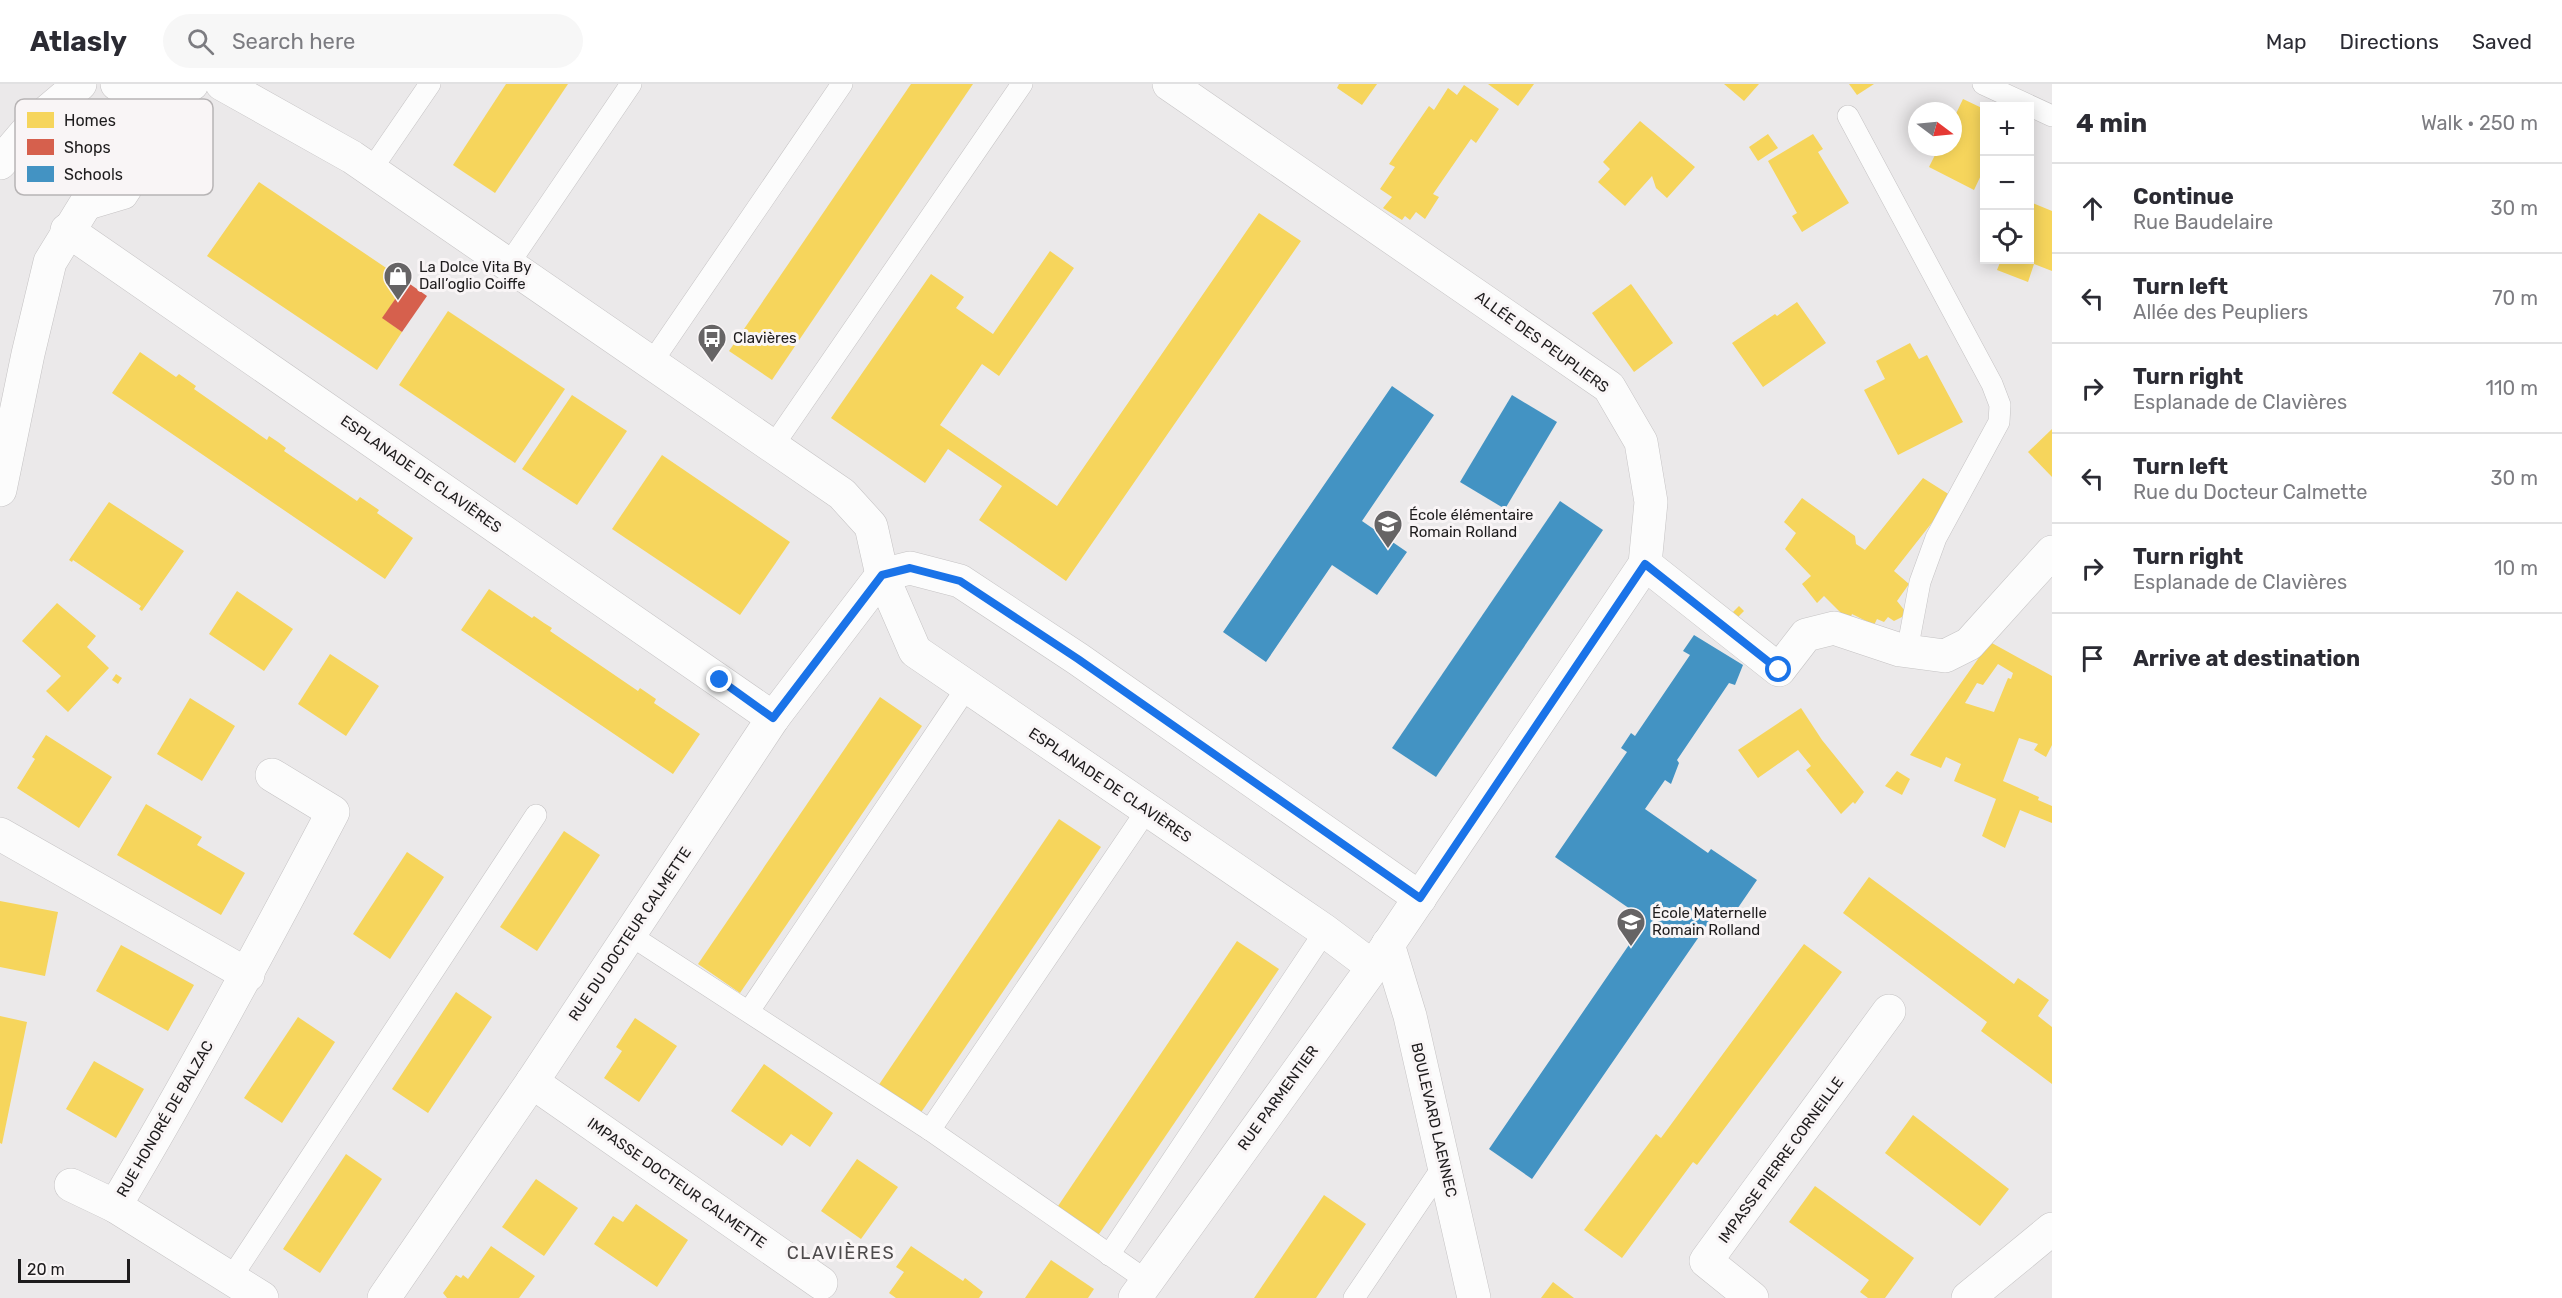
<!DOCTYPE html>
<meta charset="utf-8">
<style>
:root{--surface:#fff;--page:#f7f7f7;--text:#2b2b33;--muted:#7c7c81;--line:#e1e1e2}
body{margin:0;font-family:Rubik,sans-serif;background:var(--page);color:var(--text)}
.controls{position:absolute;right:18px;top:18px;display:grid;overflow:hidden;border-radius:0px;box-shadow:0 3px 15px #0003}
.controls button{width:54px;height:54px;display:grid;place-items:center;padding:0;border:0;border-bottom:2px solid var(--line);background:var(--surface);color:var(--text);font:30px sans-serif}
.compass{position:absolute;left:1908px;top:18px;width:54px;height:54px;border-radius:50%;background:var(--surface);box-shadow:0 3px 15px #0003;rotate:106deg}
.scale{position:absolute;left:18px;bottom:15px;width:112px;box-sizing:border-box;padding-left:6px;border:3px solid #1e1c1d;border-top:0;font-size:16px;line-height:21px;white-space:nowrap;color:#1e1c1d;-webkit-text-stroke:4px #f9f5f6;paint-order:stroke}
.stop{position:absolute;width:18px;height:18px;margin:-14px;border:4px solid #1a73e8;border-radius:50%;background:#fff}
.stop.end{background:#1a73e8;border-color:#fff;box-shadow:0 2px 6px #0008}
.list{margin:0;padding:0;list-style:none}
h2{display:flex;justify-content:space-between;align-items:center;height:78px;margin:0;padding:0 24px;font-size:26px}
h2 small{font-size:20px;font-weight:400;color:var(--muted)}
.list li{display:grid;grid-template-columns:39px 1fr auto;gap:18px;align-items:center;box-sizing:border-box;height:90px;padding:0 24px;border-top:2px solid var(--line)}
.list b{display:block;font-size:22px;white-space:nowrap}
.list p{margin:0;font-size:20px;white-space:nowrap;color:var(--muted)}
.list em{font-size:20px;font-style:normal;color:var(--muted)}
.icon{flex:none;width:33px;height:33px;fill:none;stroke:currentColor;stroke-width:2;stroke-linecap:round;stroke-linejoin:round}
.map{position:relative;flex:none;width:2052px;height:1214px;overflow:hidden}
header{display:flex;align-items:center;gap:36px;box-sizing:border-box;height:84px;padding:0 30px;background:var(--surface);border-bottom:2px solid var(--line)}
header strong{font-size:28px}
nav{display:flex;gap:33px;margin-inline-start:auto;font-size:21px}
.search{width:420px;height:54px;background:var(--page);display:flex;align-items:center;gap:15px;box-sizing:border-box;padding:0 21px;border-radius:33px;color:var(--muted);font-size:22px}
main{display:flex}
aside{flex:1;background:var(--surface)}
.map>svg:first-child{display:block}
.homes{fill:#f6d55c;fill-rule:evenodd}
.shops{fill:#d6604d}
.schools{fill:#4393c3}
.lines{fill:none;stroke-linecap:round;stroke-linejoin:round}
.lane-casing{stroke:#c5c3c4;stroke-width:22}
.street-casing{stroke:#c5c3c4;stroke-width:34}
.secondary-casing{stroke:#c5c3c4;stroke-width:34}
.lane{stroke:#fcfcfc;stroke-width:21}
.street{stroke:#fcfcfc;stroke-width:33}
.secondary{stroke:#fcfcfc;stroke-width:33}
.route{stroke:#1a73e8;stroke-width:8}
.labels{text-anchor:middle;stroke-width:6;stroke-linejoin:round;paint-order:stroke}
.poi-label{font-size:15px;fill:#1e1c1d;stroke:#f9f5f6;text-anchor:start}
.street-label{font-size:15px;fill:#1e1c1d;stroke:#f9f5f6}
.quarter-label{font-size:18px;letter-spacing:1.5px;fill:#4d4a4b;stroke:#f9f5f6}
.key{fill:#f9f5f6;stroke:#b7b4b5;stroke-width:1.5}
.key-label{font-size:16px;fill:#1e1c1d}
</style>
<header>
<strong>Atlasly</strong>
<div class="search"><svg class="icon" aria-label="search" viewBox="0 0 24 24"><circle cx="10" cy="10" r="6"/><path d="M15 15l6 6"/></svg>Search here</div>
<nav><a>Map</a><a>Directions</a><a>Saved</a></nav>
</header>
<main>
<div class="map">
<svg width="2052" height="1214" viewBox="0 0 2052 1214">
<rect width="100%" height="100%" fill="#ebe9ea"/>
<g class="homes">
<path d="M506,0H568L495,109L453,81Z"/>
<path d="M911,0H973L772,296L729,267Z"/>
<path d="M1339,0H1377L1362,21L1337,4Z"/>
<path d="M1488,0H1534L1518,22Z"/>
<path d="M1724,0H1759L1744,17Z"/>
<path d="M1849,0H1874L1857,11Z"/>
<path d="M1464,1L1499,25L1476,59L1471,55L1433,110L1439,113L1425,135L1416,128L1410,136L1405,132L1402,136L1383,124L1392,113L1380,105L1395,83L1389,80L1429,22L1434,26L1448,4L1457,11Z"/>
<path d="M1963,15L1984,25V85L1974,106L1929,83L1939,63H1953V36Z"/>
<path d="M1640,37L1695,83L1667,114L1656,104L1652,92L1625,122L1598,98L1610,85L1603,78Z"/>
<path d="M1768,50L1778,64L1758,77L1749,63Z"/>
<path d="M1813,50L1823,65L1818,68L1849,119L1802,148L1792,132L1797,129L1768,77Z"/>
<path d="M259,98L407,198L383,234L402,248L377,286L207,172Z"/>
<path d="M2030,118L2052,127V187L2034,180L2028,198L1997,186L2001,176H2030Z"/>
<path d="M1259,129L1301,157L1066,497L979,436L1002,402L948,365L925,399L831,334L931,190L964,213L956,224L993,250L1050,167L1074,184L999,292L982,280L940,341L1057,422Z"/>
<path d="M1631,200L1673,259L1634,288L1592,229Z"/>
<path d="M1797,218L1826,259L1763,303L1732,259L1775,230L1777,232Z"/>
<path d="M448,227L565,305L515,379L399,301Z"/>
<path d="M1910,259L1919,275L1927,271L1963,338L1898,371L1864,306L1885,295L1876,277Z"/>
<path d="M140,268L176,293L179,290L196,302L194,305L267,356L269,352L278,358L286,364L284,367L357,417L360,413L379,426L377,429L413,454L385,495L112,309Z"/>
<path d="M572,311L627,347L577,421L522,385Z"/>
<path d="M2052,345V393L2028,368Z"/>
<path d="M662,371L790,458L740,531L612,445Z"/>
<path d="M1923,394L1950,411L1945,422L1894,487L1909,500L1897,517L1905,527L1902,533L1894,537L1888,533L1884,538L1877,535L1874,541L1852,530L1850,535L1845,533L1824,512L1817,519L1802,500L1811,492L1785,465L1796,449L1784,438L1802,414L1855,452L1856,460L1865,466Z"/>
<path d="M109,418L184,467L142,527L139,525L141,522L73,476L72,478L69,476Z"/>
<path d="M489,505L532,534L534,532L544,539L552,544L550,547L638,607L640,604L656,615L654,619L700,650L673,690L461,546Z"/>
<path d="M237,507L293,545L264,587L209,550Z"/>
<path d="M57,519L96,552L87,563L109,584L68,628L46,607L61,592L22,557Z"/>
<path d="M1739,522L1744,527L1738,533L1733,528Z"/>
<path d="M1990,558L2052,592V661L2046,673L2034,666L2038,660L2019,654L2003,697L2039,713L2038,716L2052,722V739L2020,726L2005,764L1982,752L1996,715L1954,697L1961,680L1946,673L1941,684L1910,671ZM1998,580L2013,589L2011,595L2008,594L1994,628L1965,619L1977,599L1983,601Z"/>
<path d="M330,570L379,602L346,652L298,620Z"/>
<path d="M116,590L122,594L118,600L112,596Z"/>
<path d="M880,613L922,642L740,909L698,880Z"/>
<path d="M190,614L235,642L202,697L157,670Z"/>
<path d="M1801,624L1822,656L1864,708L1855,720L1853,718L1841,730L1806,686L1811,682L1798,666L1758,694L1738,666Z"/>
<path d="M46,651L112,693L79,744L17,704L35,675L32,673Z"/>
<path d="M1897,687L1910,695L1902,711L1885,702Z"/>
<path d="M146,720L202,753L197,761L245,789L221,831L117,771Z"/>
<path d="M1059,735L1101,763L920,1030L878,1002Z"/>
<path d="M564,747L600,771L537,867L500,843Z"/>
<path d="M407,768L444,793L390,875L353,850Z"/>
<path d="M1869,793L2014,900L2018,894L2049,916L2038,932L2052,943V1000L1981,947L1987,938L1843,829Z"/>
<path d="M0,817L58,828L45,892L0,883Z"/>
<path d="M1237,857L1279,885L1097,1153L1056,1125Z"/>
<path d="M1804,860L1842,888L1697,1081L1693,1078L1622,1174L1584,1146L1656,1050L1661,1054Z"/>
<path d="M121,861L194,901L168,947L96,907Z"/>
<path d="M456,908L492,933L428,1029L392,1005Z"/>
<path d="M0,932L27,938L2,1060L0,1059Z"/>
<path d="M298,933L335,958L282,1039L244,1014Z"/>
<path d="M635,934L677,962L639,1018L604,994L622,967L616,963Z"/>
<path d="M94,977L144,1005L116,1054L66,1025Z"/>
<path d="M764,980L833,1029L810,1063L791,1050L782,1062L731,1027Z"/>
<path d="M1913,1031L2009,1105L1980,1142L1885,1069Z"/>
<path d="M346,1070L382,1095L320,1189L283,1165Z"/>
<path d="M857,1075L898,1103L861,1155L821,1127Z"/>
<path d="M536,1095L578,1124L544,1172L502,1143Z"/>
<path d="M1815,1102L1914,1174L1885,1214H1868L1860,1208L1869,1196L1789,1138Z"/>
<path d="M1324,1111L1366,1140L1316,1214H1254Z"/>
<path d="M636,1120L688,1156L657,1203L594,1160L613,1132L623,1138Z"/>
<path d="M491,1162L535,1192L519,1214H447L443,1209L456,1191L461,1194L463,1191L468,1195Z"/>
<path d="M911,1162L963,1197L965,1194L983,1208L979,1214H896L889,1209L904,1188L896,1183Z"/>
<path d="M1051,1176L1094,1205L1088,1214H1025Z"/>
<path d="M1553,1198L1574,1214H1541Z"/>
</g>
<path class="shops" d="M407,198L427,212L402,248L382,234Z"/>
<g class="schools">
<path d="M1392,302L1434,331L1362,437L1407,468L1377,511L1332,481L1266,578L1223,548Z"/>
<path d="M1512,311L1557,338L1505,425L1460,398Z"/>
<path d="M1560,417L1603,446L1436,693L1392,664Z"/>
<path d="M1694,551L1743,581L1735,601L1729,599L1677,676L1679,679L1671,700L1665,696L1645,725L1708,769L1711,765L1757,796L1729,837L1716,828L1532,1095L1489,1065L1646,836L1555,773L1627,668L1621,664L1631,649L1635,652L1690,571L1683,567Z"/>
</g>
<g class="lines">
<g class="lane-casing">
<g id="lane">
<path d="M1983,0L2052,32"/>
<path d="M1848,32L1992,300L2000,321L1999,338L1936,454L1920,498L1907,567"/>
<path d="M371,86L430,0"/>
<path d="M79,128L126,114L172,43L175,7"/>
<path d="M508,181L631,0"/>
<path d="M652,278L842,0"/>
<path d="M773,362L1022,0"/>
<path d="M630,851L930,1046L1146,1196"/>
<path d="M749,927L967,603"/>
<path d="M930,1046L1147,726"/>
<path d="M1109,1171L1325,847"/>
<path d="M231,1194L536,731"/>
<path d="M1354,1214L1444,1081"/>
</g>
</g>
<g class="street-casing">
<g id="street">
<path d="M222,0L352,73L842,410L871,442L882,491L915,567L1325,847L1373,883"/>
<path d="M67,146L773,634"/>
<path d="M1645,480L1779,586L1806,551L1834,544L1900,566L1945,572L1969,560L2052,468"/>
<path d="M882,491L910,484L960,497L1078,575L1420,814"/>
<path d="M0,750L248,891"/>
<path d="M1388,860L1410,932L1474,1214"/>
<path d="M532,998L821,1199"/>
<path d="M71,1101L115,1122"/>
<path d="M262,1214L115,1122C192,993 263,861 333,728L272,691"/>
<path d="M384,1214L532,998L773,634L882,491"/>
<path d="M1135,1214L1373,883L1645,480L1651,418L1641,358L1609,303L1169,0"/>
<path d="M1752,1214L1706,1177L1889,927"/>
<path d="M1968,1214L2052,1145"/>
</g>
</g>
<g class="secondary-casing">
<g id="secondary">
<path d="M117,0C146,10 163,13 192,0"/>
<path d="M0,79L35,38L80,0"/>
<path d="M0,406L28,270L50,178L101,95L140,8"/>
</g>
</g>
<use href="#lane" class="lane"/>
<use href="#street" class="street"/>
<use href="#secondary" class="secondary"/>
</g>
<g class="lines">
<path class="route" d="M720,596L773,634L882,491L910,484L960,497L1078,575L1420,814L1645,480L1779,586"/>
</g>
<defs>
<g id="shop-pin" transform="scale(1.5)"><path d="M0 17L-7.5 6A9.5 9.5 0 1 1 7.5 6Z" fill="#666465" stroke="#f9f5f6"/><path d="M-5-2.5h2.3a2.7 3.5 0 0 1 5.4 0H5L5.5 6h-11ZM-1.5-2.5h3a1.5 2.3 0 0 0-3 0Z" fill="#fff"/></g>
<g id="bus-pin" transform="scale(1.5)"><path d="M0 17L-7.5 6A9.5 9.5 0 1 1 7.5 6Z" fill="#666465" stroke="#f9f5f6"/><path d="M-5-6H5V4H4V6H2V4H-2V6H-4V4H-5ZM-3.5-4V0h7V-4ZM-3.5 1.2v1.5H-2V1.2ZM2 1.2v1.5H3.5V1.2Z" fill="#fff"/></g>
<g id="school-pin" transform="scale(1.5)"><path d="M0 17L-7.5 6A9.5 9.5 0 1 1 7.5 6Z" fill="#666465" stroke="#f9f5f6"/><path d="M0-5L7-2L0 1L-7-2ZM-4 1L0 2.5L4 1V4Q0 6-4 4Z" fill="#fff"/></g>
</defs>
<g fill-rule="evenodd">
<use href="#shop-pin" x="398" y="192"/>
<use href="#bus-pin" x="712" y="254"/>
<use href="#school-pin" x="1388" y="440"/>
<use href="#school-pin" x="1631" y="838"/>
</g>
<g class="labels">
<g class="poi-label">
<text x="419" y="188">La Dolce Vita By<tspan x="419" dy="17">Dall’oglio Coiffe</tspan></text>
<text x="733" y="259">Clavières</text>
<text x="1409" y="436">École élémentaire<tspan x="1409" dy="17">Romain Rolland</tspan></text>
<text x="1652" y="834">École Maternelle<tspan x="1652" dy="17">Romain Rolland</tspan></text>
</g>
<g class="street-label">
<text transform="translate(1542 258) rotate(36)" y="5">ALLÉE DES PEUPLIERS</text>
<text transform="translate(421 390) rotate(35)" y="5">ESPLANADE DE CLAVIÈRES</text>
<text transform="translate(1110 701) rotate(34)" y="5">ESPLANADE DE CLAVIÈRES</text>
<text transform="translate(630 850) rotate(-56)" y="5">RUE DU DOCTEUR CALMETTE</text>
<text transform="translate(1278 1014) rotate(-54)" y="5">RUE PARMENTIER</text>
<text transform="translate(165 1035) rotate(-60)" y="5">RUE HONORÉ DE BALZAC</text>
<text transform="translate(1434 1036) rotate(77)" y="5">BOULEVARD LAENNEC</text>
<text transform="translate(1781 1076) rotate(-54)" y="5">IMPASSE PIERRE CORNEILLE</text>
<text transform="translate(677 1099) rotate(35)" y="5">IMPASSE DOCTEUR CALMETTE</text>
</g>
<g class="quarter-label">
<text x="841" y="1175">CLAVIÈRES</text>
</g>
</g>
<rect x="15" y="15" width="198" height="96" rx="9" class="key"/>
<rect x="27" y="28" width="27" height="16" fill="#f6d55c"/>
<rect x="27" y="55" width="27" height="16" fill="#d6604d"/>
<rect x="27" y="82" width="27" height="16" fill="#4393c3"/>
<g class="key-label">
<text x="64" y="42">Homes</text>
<text x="64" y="69">Shops</text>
<text x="64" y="96">Schools</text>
</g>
</svg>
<div class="controls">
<button>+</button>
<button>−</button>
<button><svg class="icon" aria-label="locate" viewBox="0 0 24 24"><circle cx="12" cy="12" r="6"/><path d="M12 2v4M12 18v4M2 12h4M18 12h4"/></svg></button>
</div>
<svg class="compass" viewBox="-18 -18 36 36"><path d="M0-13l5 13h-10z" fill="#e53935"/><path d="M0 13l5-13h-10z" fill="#7c7c81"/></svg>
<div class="scale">20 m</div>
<div class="stop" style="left:1779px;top:586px"></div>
<div class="stop end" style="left:720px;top:596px"></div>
</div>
<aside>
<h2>4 min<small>Walk · 250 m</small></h2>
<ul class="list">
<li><svg class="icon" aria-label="ahead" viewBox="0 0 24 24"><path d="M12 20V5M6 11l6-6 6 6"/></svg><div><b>Continue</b><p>Rue Baudelaire</p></div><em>30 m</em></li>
<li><svg class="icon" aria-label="left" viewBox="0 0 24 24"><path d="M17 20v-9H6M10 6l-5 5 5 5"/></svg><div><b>Turn left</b><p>Allée des Peupliers</p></div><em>70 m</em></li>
<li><svg class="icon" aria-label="right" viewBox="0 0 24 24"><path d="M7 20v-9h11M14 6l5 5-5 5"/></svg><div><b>Turn right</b><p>Esplanade de Clavières</p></div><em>110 m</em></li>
<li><svg class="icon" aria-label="left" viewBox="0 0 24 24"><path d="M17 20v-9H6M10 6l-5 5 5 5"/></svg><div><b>Turn left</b><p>Rue du Docteur Calmette</p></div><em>30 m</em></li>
<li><svg class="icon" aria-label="right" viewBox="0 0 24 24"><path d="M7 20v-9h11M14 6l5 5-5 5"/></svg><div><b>Turn right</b><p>Esplanade de Clavières</p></div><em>10 m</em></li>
<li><svg class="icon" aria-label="arrive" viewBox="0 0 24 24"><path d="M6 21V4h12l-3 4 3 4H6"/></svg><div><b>Arrive at destination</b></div></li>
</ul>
</aside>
</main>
